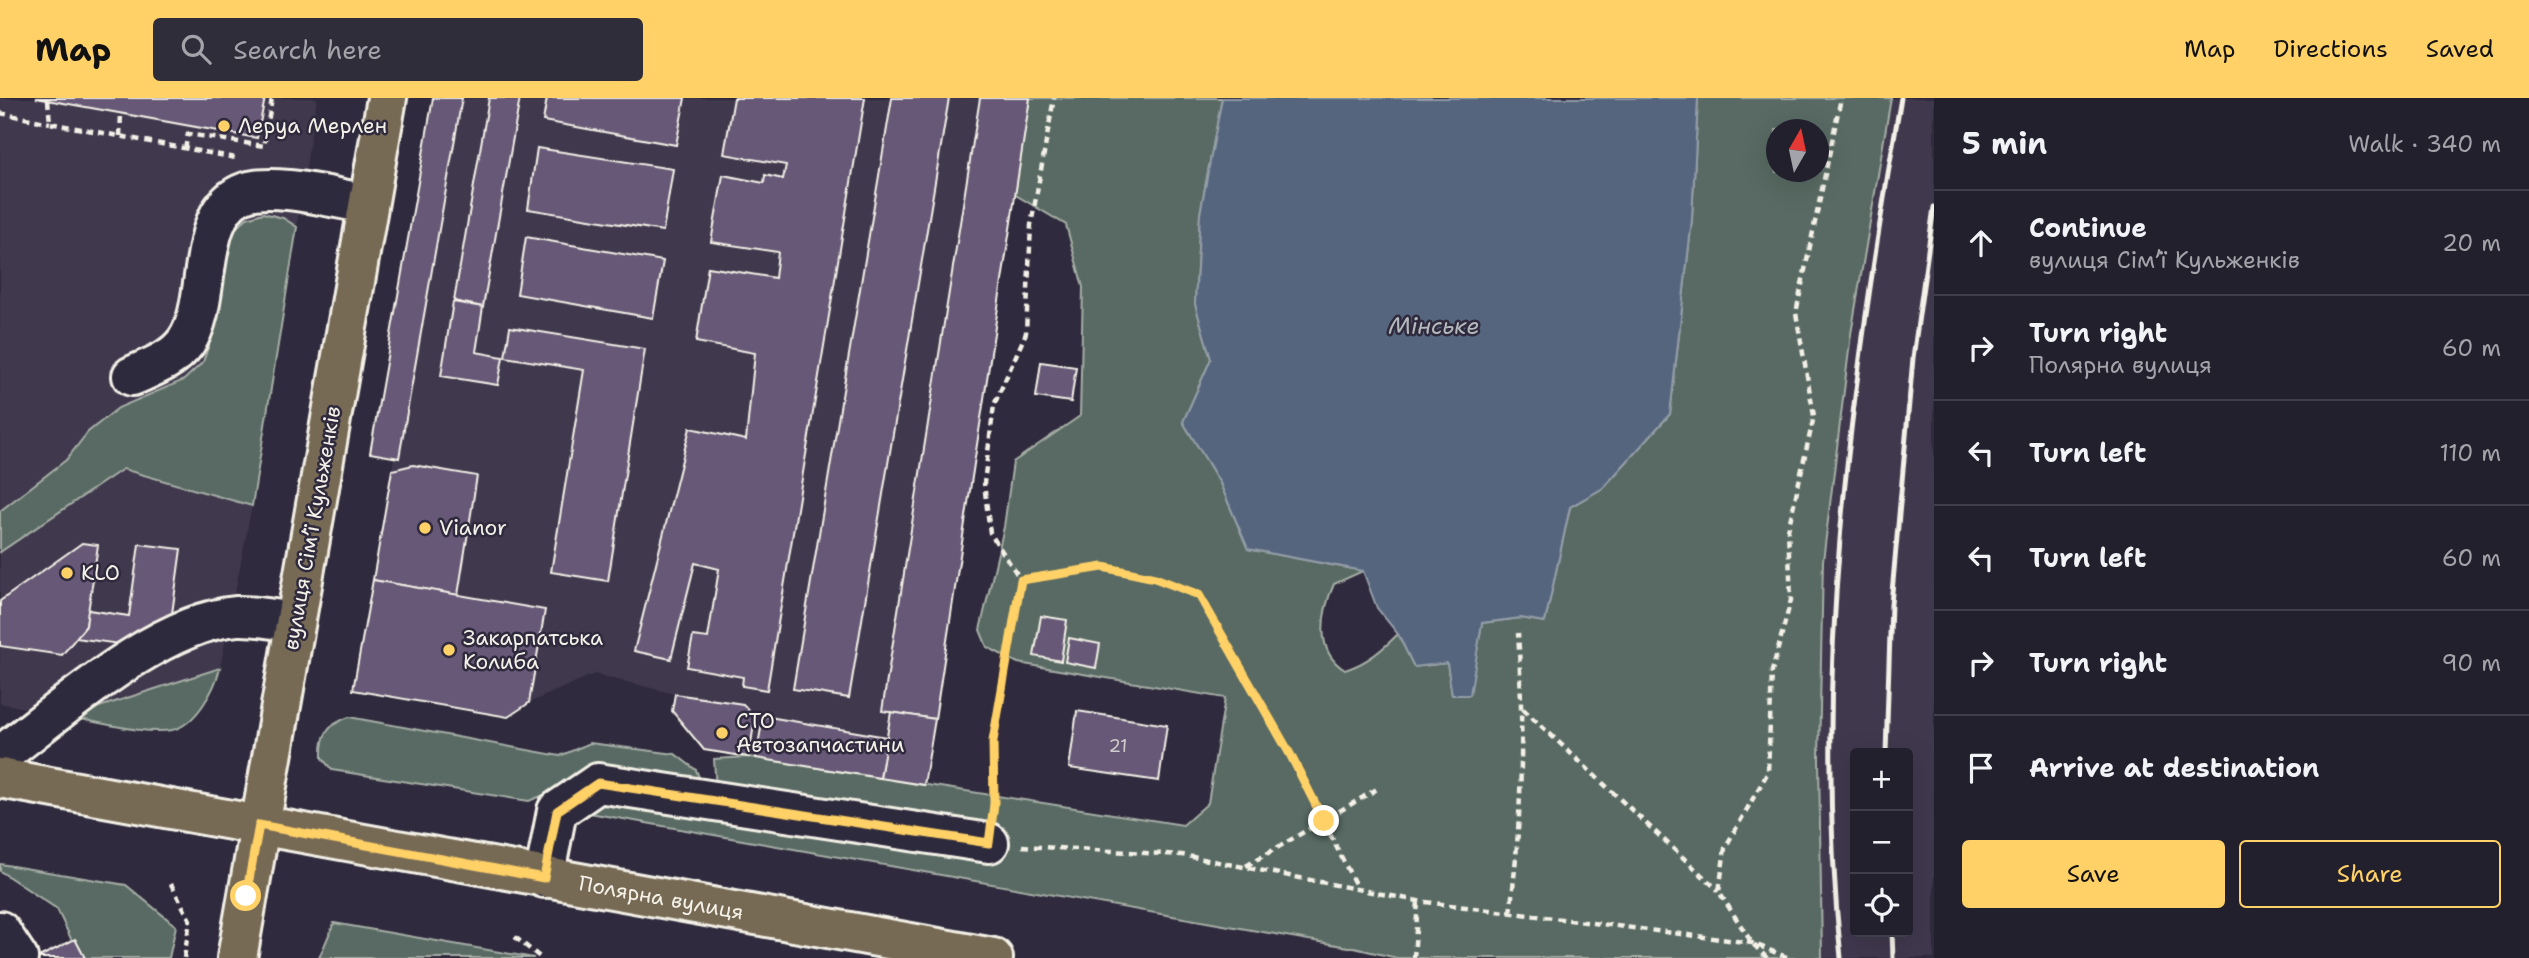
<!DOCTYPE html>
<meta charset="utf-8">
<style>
:root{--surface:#23202e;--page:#2f2d3a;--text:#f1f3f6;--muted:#a3a3aa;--line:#403e4a;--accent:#ffd166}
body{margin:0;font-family:"Shantell Sans",sans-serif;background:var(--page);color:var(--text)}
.controls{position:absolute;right:21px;bottom:21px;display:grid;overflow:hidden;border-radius:7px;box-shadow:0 7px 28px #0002}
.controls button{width:63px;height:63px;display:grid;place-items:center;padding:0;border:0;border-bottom:2px solid var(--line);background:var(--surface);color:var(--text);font:35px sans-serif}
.compass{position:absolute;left:1766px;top:21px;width:63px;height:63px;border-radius:50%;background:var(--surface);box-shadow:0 7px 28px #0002;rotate:9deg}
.stop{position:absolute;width:21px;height:21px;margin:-16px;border:5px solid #ffd166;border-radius:50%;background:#fff}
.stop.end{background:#ffd166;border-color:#fff;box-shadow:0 2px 7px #0008}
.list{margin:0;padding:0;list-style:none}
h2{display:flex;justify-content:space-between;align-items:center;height:91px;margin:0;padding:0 28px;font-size:30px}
h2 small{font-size:23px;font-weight:400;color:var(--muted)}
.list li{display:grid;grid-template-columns:46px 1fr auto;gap:21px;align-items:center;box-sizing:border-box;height:105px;padding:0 28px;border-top:2px solid var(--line)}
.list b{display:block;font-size:26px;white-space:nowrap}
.list p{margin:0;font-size:23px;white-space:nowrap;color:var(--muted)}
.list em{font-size:23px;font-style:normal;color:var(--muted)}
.actions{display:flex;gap:14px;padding:21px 28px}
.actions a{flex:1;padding:16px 0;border:2px solid var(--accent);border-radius:7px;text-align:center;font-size:24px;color:var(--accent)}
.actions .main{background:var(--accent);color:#111}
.icon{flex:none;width:38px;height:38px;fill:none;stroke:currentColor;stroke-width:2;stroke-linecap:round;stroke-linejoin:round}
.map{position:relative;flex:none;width:1934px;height:860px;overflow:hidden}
header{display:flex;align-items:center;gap:42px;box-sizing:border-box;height:98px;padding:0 35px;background:var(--accent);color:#111}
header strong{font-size:33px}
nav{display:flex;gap:38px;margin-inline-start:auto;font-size:24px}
.search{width:490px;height:63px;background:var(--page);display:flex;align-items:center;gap:18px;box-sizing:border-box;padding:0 24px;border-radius:7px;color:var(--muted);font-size:26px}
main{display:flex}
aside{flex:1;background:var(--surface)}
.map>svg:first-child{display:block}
.built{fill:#40384e;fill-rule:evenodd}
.green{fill:#596b63;stroke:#a6aea6;stroke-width:2;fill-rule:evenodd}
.water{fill:#54657e;stroke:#949da8;stroke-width:2}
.building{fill:#665976;stroke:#f4f1e8;stroke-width:2}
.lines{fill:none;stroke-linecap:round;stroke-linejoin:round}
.minor-casing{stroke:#f4f1e8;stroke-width:44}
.major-casing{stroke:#f4f1e8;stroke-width:44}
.path{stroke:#f4f1e8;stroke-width:4.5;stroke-dasharray:7 5;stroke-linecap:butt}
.minor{stroke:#2f2a3d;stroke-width:38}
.major{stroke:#776a54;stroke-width:38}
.rail{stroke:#f4f1e8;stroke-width:5}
.route{stroke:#ffd166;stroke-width:9}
.poi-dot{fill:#ffd166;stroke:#2f2a3d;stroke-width:2.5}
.labels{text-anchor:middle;stroke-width:5;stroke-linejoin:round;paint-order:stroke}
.number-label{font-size:18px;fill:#d0cbcc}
.poi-label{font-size:21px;fill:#f4f1e8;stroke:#2f2a3d;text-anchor:start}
.street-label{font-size:21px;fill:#f4f1e8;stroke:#2f2a3d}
.water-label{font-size:23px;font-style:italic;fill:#b4b9be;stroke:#2f2a3d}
</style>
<header>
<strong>Map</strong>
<div class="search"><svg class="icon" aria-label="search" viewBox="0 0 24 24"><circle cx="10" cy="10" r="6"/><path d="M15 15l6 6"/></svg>Search here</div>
<nav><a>Map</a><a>Directions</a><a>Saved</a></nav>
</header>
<main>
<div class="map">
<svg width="1934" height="860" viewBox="0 0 1934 860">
<rect width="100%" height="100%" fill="#2f2a3d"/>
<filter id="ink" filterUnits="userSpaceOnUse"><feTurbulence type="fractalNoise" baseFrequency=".0143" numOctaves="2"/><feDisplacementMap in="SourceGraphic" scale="14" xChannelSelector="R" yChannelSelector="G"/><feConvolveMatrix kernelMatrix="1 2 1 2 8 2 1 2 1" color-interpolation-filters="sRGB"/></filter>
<g filter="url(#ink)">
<g class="built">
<path d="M0,0H317L252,408L220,570L68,619L0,605Z"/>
<path d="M433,0H1030L924,687L704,652L672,613L675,596L594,576L529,605L508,619L353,592L394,360L370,355Z"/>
<path d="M1891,0H1934V860H1822L1819,661L1823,463L1851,236ZM1855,655H1908V834H1855Z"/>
</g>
<g class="green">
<path d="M1030,0H1222L1200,116L1195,206L1211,261L1183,324L1220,385L1248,451L1363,473L1334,486C1321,515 1315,554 1345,572C1367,565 1382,552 1398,536L1414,569L1447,565L1452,597H1469L1482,525L1521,520L1545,524L1570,409L1603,390L1670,316L1692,121L1698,0H1891L1851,236L1823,463L1819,661L1822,860H1397L1354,850L578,713L582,705L716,691L714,661L749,659L1183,727L1208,705L1225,600L1018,565L987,549L980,532L1004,429L1013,364L1080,318L1083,189L1066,127L1014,96ZM1776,32H1818V74H1776Z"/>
<path d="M263,115L283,120L297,129L252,408L123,371L0,454V413L66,362L88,334L118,310L184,282L203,264L211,241L228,137L247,120Z"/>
<path d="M220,570C215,591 196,627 172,632C144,637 96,623 68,619Z"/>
<path d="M349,619L560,658L590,645L675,656L696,672L704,691L592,677L529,703L332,672L322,660C321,637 327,627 349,619Z"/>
<path d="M0,766L126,787L176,828L169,860H80L57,811L0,773Z"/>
<path d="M334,825L534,860H319Z"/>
</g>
<path class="water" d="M1222,0H1698L1692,121L1670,316L1603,390L1570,409L1545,524L1521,520L1482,525L1470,597H1452L1447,565L1414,569L1398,536L1377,510L1363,473L1248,451L1220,385L1183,324L1211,261L1195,206L1200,116Z"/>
<g class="building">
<path d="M36,0H265L257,40Z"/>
<path d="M433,0H462L399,360L370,355Z"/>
<path d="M489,0H520L483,209L454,203Z"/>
<path d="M547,0H685L676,47L543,23Z"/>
<path d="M734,0H865L767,592L742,588L743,579L687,569L693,538L708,540L719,471L695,465L671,561L634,553L690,330L746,342L755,255L696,244L708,169L775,180L778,154L711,144L723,77L764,85L765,77L783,81L786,67L724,56Z"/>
<path d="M892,0H949L849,600L793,591Z"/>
<path d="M980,0H1030L935,621L882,613Z"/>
<path d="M537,50L673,71L663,133L528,111Z"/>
<path d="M526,139L663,163L653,220L517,196Z"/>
<path d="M453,204L483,209L476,254L503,259L498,287L441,278Z"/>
<path d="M510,229L645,251L608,483L551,474L584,272L505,259Z"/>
<path d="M1041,264L1076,269L1071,304L1036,299Z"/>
<path d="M413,367L477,378L458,497L373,482L392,372Z"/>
<path d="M82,445L98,447L86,528L62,557L0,548V503Z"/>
<path d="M139,446L181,451L165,566L118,559L120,546L76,540L86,528L88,512L129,518Z"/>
<path d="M373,482L545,512L529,605L508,619L353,592Z"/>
<path d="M1041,518L1067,522L1061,563L1034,558Z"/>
<path d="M1069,540L1100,546L1096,570L1065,564Z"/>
<path d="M675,596L743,606L755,619L749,659L704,652L672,613Z"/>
<path d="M1077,613L1167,627L1159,683L1069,670Z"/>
<path d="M891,614L935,621L924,687L880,680Z"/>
<path d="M763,618L887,639L880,680L756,660Z"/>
<path d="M75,841L85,860H37Z"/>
</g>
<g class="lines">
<g class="minor-casing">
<g id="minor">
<path d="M132,278C152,269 173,262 186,244C213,207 194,118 241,96C269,82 337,101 368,106"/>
<path d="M0,658C61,612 159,524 237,518C256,517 276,522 295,524"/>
<path d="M544,780L557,713L598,685L989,745"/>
<path d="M0,833L18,860"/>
</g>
</g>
<g class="major-casing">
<g id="major">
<path id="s1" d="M0,680L993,860"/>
<path d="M237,860L387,0"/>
</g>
</g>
<g class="path">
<path d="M48,2L50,25L236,60"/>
<path d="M0,15L50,25"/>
<path d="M120,38L121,16"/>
<path d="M185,51L188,36L264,48L272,0"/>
<path d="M1021,482L1103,469L1155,480L1199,497L1290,656L1357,790"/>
<path d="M1523,611L1719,793"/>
<path d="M993,712V643L1021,482L990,435L984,385L994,307L1026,235L1031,127L1054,0"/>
<path d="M1022,748L1182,757L1418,803L1752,845L1789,860"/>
<path d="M1246,768L1377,691"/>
<path d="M171,786L190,822L184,860"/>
<path d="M1510,815C1522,721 1524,629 1518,535"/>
<path d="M515,839L541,860"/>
<path d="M1414,860L1418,803"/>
<path d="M1767,860L1752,845L1719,794L1725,750L1768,674L1772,573L1791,502L1788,432L1814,318L1796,215L1841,0"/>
</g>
<use href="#minor" class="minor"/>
<use href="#major" class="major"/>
<g class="rail">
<path d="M1886,655L1891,506L1913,260L1934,109"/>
<path d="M1892,834L1893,860"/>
<path d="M1841,860C1811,572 1851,284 1901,0"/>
</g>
</g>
</g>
<g class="lines" filter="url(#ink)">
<path class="route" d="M246,798L259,727L544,780L557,713L598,685L989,745L994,706L993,643L1021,482L1103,469L1155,480L1199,497L1290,656L1324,723"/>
</g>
<g class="poi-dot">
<circle cx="224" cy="28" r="7"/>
<circle cx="425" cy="430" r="7"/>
<circle cx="67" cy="475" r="7"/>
<circle cx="449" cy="552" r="7"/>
<circle cx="722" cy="635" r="7"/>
</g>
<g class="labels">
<g class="number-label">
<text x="1118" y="654">21</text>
</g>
<g class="poi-label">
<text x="238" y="35">Леруа Мерлен</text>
<text x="439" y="437">Vianor</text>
<text x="81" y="482">KLO</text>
<text x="463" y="547">Закарпатська<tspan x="463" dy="24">Колиба</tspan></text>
<text x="736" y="630">СТО<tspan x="736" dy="24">Автозапчастини</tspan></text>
</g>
<g class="street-label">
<text transform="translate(312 430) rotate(-80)" y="7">вулиця Сімʼї Кульженків</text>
<text dy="7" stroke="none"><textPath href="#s1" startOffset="672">Полярна вулиця</textPath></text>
</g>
<g class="water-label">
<text x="1434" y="236">Мінське</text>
</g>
</g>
</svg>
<div class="controls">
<button>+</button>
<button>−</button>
<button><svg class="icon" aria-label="locate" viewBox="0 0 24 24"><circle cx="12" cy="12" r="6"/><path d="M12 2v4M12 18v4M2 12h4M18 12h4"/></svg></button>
</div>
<svg class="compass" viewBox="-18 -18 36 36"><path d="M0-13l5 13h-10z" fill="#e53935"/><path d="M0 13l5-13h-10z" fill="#a3a3aa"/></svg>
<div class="stop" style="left:246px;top:798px"></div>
<div class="stop end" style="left:1324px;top:723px"></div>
</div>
<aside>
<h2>5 min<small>Walk · 340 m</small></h2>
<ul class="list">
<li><svg class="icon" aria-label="ahead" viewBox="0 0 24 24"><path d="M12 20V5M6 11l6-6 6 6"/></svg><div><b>Continue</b><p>вулиця Сімʼї Кульженків</p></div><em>20 m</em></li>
<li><svg class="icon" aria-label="right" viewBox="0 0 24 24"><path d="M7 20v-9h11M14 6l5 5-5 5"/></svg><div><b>Turn right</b><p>Полярна вулиця</p></div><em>60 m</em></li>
<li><svg class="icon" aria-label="left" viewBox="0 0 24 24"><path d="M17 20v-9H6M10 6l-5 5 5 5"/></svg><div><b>Turn left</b></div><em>110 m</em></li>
<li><svg class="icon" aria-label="left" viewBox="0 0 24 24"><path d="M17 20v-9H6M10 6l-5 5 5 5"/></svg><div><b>Turn left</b></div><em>60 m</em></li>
<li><svg class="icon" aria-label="right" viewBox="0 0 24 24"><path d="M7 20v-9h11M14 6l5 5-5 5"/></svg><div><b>Turn right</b></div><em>90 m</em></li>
<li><svg class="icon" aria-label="arrive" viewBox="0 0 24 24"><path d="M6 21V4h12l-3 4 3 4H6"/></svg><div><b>Arrive at destination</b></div></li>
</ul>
<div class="actions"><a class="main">Save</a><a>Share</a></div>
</aside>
</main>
